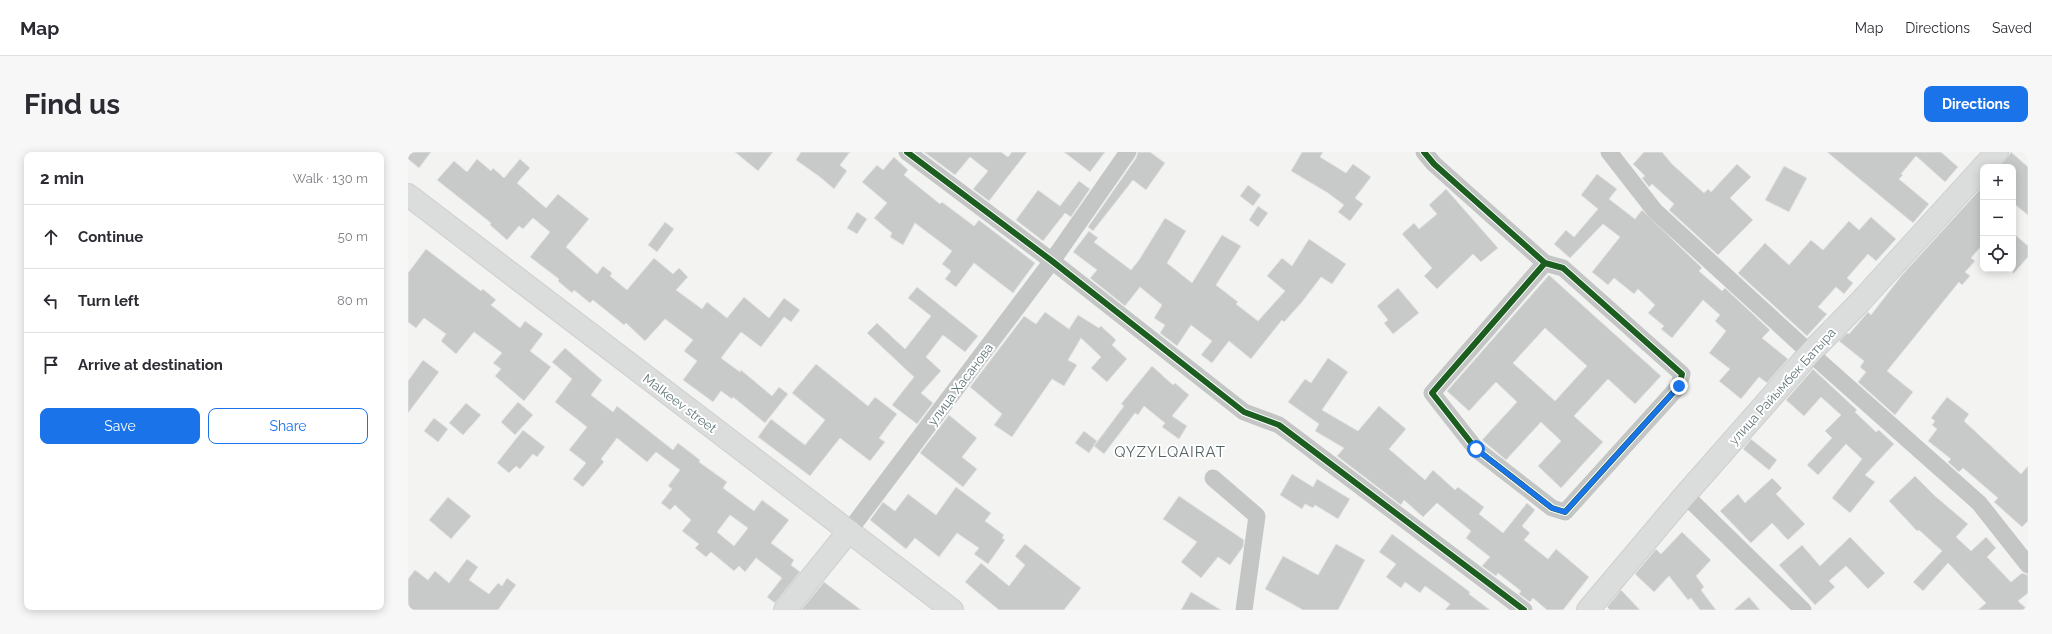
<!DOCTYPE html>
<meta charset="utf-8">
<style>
:root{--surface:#fff;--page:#f7f7f7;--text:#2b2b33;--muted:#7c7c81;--line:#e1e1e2;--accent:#1a73e8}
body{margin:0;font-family:Raleway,sans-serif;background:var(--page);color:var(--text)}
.controls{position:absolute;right:12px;top:12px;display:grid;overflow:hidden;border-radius:8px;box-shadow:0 2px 10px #0003}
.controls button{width:36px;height:36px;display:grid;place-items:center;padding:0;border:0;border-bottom:1px solid var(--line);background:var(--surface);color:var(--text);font:20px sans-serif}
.stop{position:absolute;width:12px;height:12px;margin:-9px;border:3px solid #1a73e8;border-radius:50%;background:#fff}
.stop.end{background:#1a73e8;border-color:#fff;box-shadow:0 1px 4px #0008}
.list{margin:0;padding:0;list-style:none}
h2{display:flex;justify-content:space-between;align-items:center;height:52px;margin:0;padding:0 16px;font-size:17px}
h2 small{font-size:13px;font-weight:400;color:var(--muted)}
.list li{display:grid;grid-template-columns:26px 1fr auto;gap:12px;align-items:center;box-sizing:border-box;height:64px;padding:0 16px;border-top:1px solid var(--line)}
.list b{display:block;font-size:15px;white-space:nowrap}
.list em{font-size:13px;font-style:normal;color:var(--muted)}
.actions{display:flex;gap:8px;padding:12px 16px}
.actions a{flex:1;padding:9px 0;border:1px solid var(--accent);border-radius:8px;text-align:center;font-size:14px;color:var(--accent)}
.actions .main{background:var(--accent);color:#fff}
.icon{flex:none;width:22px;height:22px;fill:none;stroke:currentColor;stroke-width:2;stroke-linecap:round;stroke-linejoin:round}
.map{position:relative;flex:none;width:1620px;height:458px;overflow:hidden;border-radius:8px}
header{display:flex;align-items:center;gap:24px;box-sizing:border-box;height:56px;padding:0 20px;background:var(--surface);border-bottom:1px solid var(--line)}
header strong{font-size:19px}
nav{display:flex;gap:22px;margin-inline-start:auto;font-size:14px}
.intro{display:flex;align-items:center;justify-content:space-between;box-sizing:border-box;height:96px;padding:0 24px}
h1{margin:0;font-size:28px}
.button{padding:10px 18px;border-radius:8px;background:var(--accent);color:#fff;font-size:14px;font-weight:700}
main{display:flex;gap:24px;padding:0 24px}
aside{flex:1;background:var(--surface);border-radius:8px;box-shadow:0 2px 10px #0003}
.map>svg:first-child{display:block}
.building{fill:#c8caca;stroke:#e2e2e2;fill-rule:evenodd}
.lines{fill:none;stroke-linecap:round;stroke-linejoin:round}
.secondary-casing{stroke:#cecfcf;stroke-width:24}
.primary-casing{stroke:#cecfcf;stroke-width:24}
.street{stroke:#c4c6c6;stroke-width:17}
.secondary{stroke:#dbdcdc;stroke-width:22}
.primary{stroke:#dbdcdc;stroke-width:22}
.cycleway-casing{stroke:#fff;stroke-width:8}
.cycleway{stroke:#1b5e20;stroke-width:6}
.route{stroke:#1a73e8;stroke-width:5}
.labels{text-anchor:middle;stroke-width:4;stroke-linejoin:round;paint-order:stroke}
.street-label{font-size:13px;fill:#62777a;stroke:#fff}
.quarter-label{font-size:15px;letter-spacing:1px;fill:#536365;stroke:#fff}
</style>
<header>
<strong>Map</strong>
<nav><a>Map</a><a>Directions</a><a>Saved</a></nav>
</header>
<div class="intro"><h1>Find us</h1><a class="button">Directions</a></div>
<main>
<aside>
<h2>2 min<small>Walk · 130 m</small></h2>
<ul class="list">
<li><svg class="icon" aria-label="ahead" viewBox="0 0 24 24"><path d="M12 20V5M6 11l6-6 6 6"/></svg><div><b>Continue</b></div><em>50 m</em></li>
<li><svg class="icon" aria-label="left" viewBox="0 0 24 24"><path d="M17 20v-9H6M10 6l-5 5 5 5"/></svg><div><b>Turn left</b></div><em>80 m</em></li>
<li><svg class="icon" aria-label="arrive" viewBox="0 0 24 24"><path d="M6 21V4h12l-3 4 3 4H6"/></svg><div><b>Arrive at destination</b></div></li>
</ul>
<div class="actions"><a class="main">Save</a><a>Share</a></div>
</aside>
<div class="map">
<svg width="1620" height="458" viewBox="0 0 1620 458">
<rect width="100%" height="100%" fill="#f3f3f2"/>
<g class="building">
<path d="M0,0H23L11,16L0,7Z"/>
<path d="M327,0H365L350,19Z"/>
<path d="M393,0H442L432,13L439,19L426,37L412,25L388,8Z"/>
<path d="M516,0H593L600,5L604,0H619L581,49L565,37L580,19L562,5L547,23Z"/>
<path d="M656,0H697L682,20Z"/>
<path d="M730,0H742L757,11L738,38L725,28L685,79L680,75L728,6Z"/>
<path d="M894,0H915L912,5L938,21L945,12L963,25L947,46L955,52L942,69L930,60L936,53L920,41L883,19Z"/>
<path d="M1236,0H1254L1264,12L1296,41L1300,37L1303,40L1329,12L1343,25L1322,46L1345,68L1310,103L1261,58L1266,52L1244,32L1241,35L1234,26L1237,24L1225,12Z"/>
<path d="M1419,0H1533L1550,15L1537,30L1508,4L1493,22L1495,23L1491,27L1521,52L1505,71Z"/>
<path d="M1603,0L1620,15V63L1605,51V15H1592Z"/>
<path d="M486,5L500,18L496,23L532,52L534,50L566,74L571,68L627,111L605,141L566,111L548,135L537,127L543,119L534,112L544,99L507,71L495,93L482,85L484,81L466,66L479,51L454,30L469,13L475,18Z"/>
<path d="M69,7L83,19L85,16L96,26L112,7L122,16L109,31L138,56L150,42L181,67L158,95L189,122L195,114L204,121L202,124L219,138L246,106L265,122L271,116L280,125L268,138L294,157L299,150L319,166L336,145L361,166L376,146L392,158L383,170L376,165L353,195L333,180L313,206L332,220L333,218L364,244L371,235L380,242L357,271L325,245L324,247L313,239L305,250L275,228L289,209L276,199L285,188L257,167L237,189L218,171L216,173L185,148L182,151L166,138L164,141L150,129L151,127L122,105L142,80L125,66L115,77L111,74L99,88L82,73L83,71L29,28L46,9L59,20Z"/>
<path d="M1376,14L1399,26L1381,60L1357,48Z"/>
<path d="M1189,22L1209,37L1201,47L1227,67L1234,58L1294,116L1291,119L1314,139L1317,136L1362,178L1354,186L1380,207L1359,231L1351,225L1333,247L1311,229L1322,217L1301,201L1318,179L1307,169L1312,163L1295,148L1264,186L1253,177L1256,174L1240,161L1247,153L1230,137L1226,142L1206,126L1200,133L1184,120L1212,85L1195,72L1162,106L1146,92L1158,78L1166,85L1190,57L1173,43Z"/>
<path d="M671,29L682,37L663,65L657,61L635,89L608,68L630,38L652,54Z"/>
<path d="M840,33L853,43L845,54L832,44Z"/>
<path d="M1575,34V92L1563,106L1567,109L1557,120L1562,124L1554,133L1551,130L1479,219L1505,240L1487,263L1450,230L1458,220L1452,215L1456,209L1431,189L1439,181L1441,182L1460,160L1463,163L1494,123Z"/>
<path d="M1038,37L1090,96L1073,110L1065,102L1029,137L1016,124L1024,116L994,82L1006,71L1011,77L1029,62L1021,53Z"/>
<path d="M850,54L860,61L850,75L841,68Z"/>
<path d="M449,60L459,67L449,82L439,76Z"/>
<path d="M1463,65L1488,87L1468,109L1460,102L1439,126L1445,131L1436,142L1428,135L1410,155L1419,162L1399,184L1330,121L1357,91L1381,113L1403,88L1415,98L1441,69L1451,78Z"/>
<path d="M757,66L778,79L759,111L784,131L814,83L833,94L808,133L830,150L828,152L850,169L877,139L859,124L874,106L884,114L901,87L938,112L924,132L913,125L894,150L876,170L874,168L843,207L821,189L804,211L793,203L804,189L783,173L769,194L752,181L757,173L746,166L754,153L732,135L717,154L682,126L689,118L665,100L681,79L690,86L686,90L723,118L731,108Z"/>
<path d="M257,70L266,77L249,100L240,93Z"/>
<path d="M1605,81L1620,94V105L1605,122Z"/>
<path d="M18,97L73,139L75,137L88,148L83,153L112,176L117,169L135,182L122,199L143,215L116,249L87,224L93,217L85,211L94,201L66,180L48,202L33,189L38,182L16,166L8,176L0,170V121Z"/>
<path d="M1141,123L1253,224L1227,252L1200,227L1166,264L1195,290L1153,336L1130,314L1153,289L1133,270L1098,308L1074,288L1109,250L1088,230L1061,259L1039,239ZM1137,176L1179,214L1147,249L1105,211Z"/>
<path d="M509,135L570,184L557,200L535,183L518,205L533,219L513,241L525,251L509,272L484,253L506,225L459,181L469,171L497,197L523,164L500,146Z"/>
<path d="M990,136L1011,161L985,182L976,171L980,168L969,154Z"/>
<path d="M637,160L661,177L670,163L691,176L693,174L708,188L704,193L719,207L699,230L683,216L693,205L673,186L660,208L669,213L656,234L644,227L604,285L586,273L594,262L562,235L616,164L628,172Z"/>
<path d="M157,196L194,228L183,243L205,260L209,254L265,298L270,291L292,308L291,310L319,330L315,336L346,359L354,348L381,368L363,391L386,408L383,413L392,420L367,451L359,445L374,426L348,406L337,420L331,414L326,419L303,400L298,405L287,396L291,392L274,379L283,368L267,353L262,358L253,351L264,337L260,334L272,318L248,300L239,310L209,286L193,307L196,310L175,335L165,327L178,311L161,298L179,275L147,250L164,227L144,210ZM322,363L340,376L326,394L309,380Z"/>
<path d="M920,206L940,220L914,258L950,279L971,254L998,277L981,297L1017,328L1025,318L1047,338L1050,335L1076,355L1071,362L1095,381L1119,351L1127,358L1114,374L1122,381L1116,388L1140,407L1148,397L1181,425L1155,458H1139L1125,446L1122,450L1111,442L1113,439L1090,421L1088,424L1074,414L1082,405L1058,386L1063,379L1029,351L1015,365L996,348L993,353L929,304L936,296L907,279L911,272L880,250L897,227L903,231Z"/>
<path d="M15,208L31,220L0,261V229Z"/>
<path d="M408,212L460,254L467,245L489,262L471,286L477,290L462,309L432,286L402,324L350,285L363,267L397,293L417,268L384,241Z"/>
<path d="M744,214L765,233L767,231L781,243L764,264L779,274L771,287L754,275L757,271L736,254L730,263L727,261L696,302L686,294L716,254L713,252Z"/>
<path d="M1405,217L1449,258L1447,260L1468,280L1471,278L1486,292L1457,323L1467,330L1442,361L1424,346L1454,307L1438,292L1410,323L1399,313L1424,286L1417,279L1433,263L1413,245L1396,264L1378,248Z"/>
<path d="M1539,245L1561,262L1556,269L1613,322L1620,314V369L1614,375L1586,350L1590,346L1555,316L1551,320L1540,310L1543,307L1520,289L1529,277L1524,273L1527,269L1523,266Z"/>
<path d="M110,250L125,263L107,283L93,270Z"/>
<path d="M58,251L73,263L55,283L41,271Z"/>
<path d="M541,263L569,286L554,305L569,317L555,335L512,301Z"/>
<path d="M26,266L40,277L30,290L16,279Z"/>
<path d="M115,278L137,295L129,305L125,302L112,317L108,314L101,321L89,311Z"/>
<path d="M676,279L689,289L681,301L667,291Z"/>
<path d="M1343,287L1369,308L1361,318L1335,297Z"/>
<path d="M884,322L905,335L909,327L942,347L930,367L907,353L905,356L897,352L894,357L872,343Z"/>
<path d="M1507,324L1527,344L1560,372L1548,385L1563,399L1578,385L1588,396L1579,405L1603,430L1614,421L1620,423V441L1610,449L1620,458H1570L1578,451L1540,411L1515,439L1505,430L1534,399L1511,378L1509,379L1481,349Z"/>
<path d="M1364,326L1374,336L1368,342L1397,372L1380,388L1364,371L1343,391L1312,359L1330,342L1337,351Z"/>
<path d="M548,335L583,361L577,369L596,383L594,386L597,388L580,412L566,402L571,396L549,381L531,405L507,386L498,397L462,368L475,350L487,359L500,342L528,363Z"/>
<path d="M771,344L836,388L835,395L822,413L810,405L793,426L773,410L789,390L755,367Z"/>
<path d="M40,345L63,364L43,387L21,368Z"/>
<path d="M1274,380L1303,408L1288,424L1296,435L1293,438L1308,458H1292L1283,446L1280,448L1261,424L1246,440L1227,422L1248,397L1253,402Z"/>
<path d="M984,382L1062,440L1061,442L1082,458H1037L1042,452L1017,434L1012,441L997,430L993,436L978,425L988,412L971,400Z"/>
<path d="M1442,385L1477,421L1460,437L1438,414L1421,429L1427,435L1407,453L1371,413L1394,393L1412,414Z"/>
<path d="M617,392L673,436L656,458H591L557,430L573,411L601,434L617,413L607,404Z"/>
<path d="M928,392L957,408L930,458H895L857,437L875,404L910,423Z"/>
<path d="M59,407L70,415L61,428L81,442L90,431L94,434L99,426L108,433L90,458H0V427L7,418L20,428L27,419L41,431Z"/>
<path d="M416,430L453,458H393Z"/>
<path d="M1213,438L1215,440L1232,458H1202L1199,455Z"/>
<path d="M783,440L813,458H773Z"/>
<path d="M1341,445L1352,458H1326Z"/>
</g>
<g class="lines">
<g class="secondary-casing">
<g id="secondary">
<path d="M1575,15L1589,0"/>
<path d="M377,458L441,379"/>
<path d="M1180,458L1277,343L1402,201L1452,150L1575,15"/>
</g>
</g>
<g class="primary-casing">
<path id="primary" d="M0,43L544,458"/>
</g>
<g class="street">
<path d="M499,0L644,109L836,260L871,273L1116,458"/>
<path d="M1016,0L1026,12L1137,111L1155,116L1274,222L1271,234L1157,360L1144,356L1068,297L1024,241L1137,111"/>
<path d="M1201,0L1247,59L1402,201L1571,351L1620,413"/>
<path d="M805,326L849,364L836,458"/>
<path d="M1277,343L1395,458"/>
<path d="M441,379L644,109L720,0"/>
</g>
<use href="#secondary" class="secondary"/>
<use href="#primary" class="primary"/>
<g class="cycleway-casing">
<g id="cycleway">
<path d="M499,0L644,109L836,260L871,273L1116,458"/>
<path d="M1016,0L1026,12L1137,111L1155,116L1274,222L1271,234L1157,360L1144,356L1068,297L1024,241L1137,111"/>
</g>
</g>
<use href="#cycleway" class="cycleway"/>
</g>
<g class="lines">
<path class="route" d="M1068,297L1144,356L1157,360L1271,234"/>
</g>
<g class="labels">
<g class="street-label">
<text transform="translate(552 232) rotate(-53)" y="5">улица Хасанова</text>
<text transform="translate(1374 234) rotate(-48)" y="5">улица Райымбек Батыра</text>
<text transform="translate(272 251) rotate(37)" y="5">Malkeev street</text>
</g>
<g class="quarter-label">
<text x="762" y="305">QYZYLQAIRAT</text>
</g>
</g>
</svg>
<div class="controls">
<button>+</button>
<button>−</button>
<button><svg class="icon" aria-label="locate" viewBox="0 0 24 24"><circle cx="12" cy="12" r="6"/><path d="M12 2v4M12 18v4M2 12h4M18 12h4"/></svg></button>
</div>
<div class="stop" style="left:1068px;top:297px"></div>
<div class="stop end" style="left:1271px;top:234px"></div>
</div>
</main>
